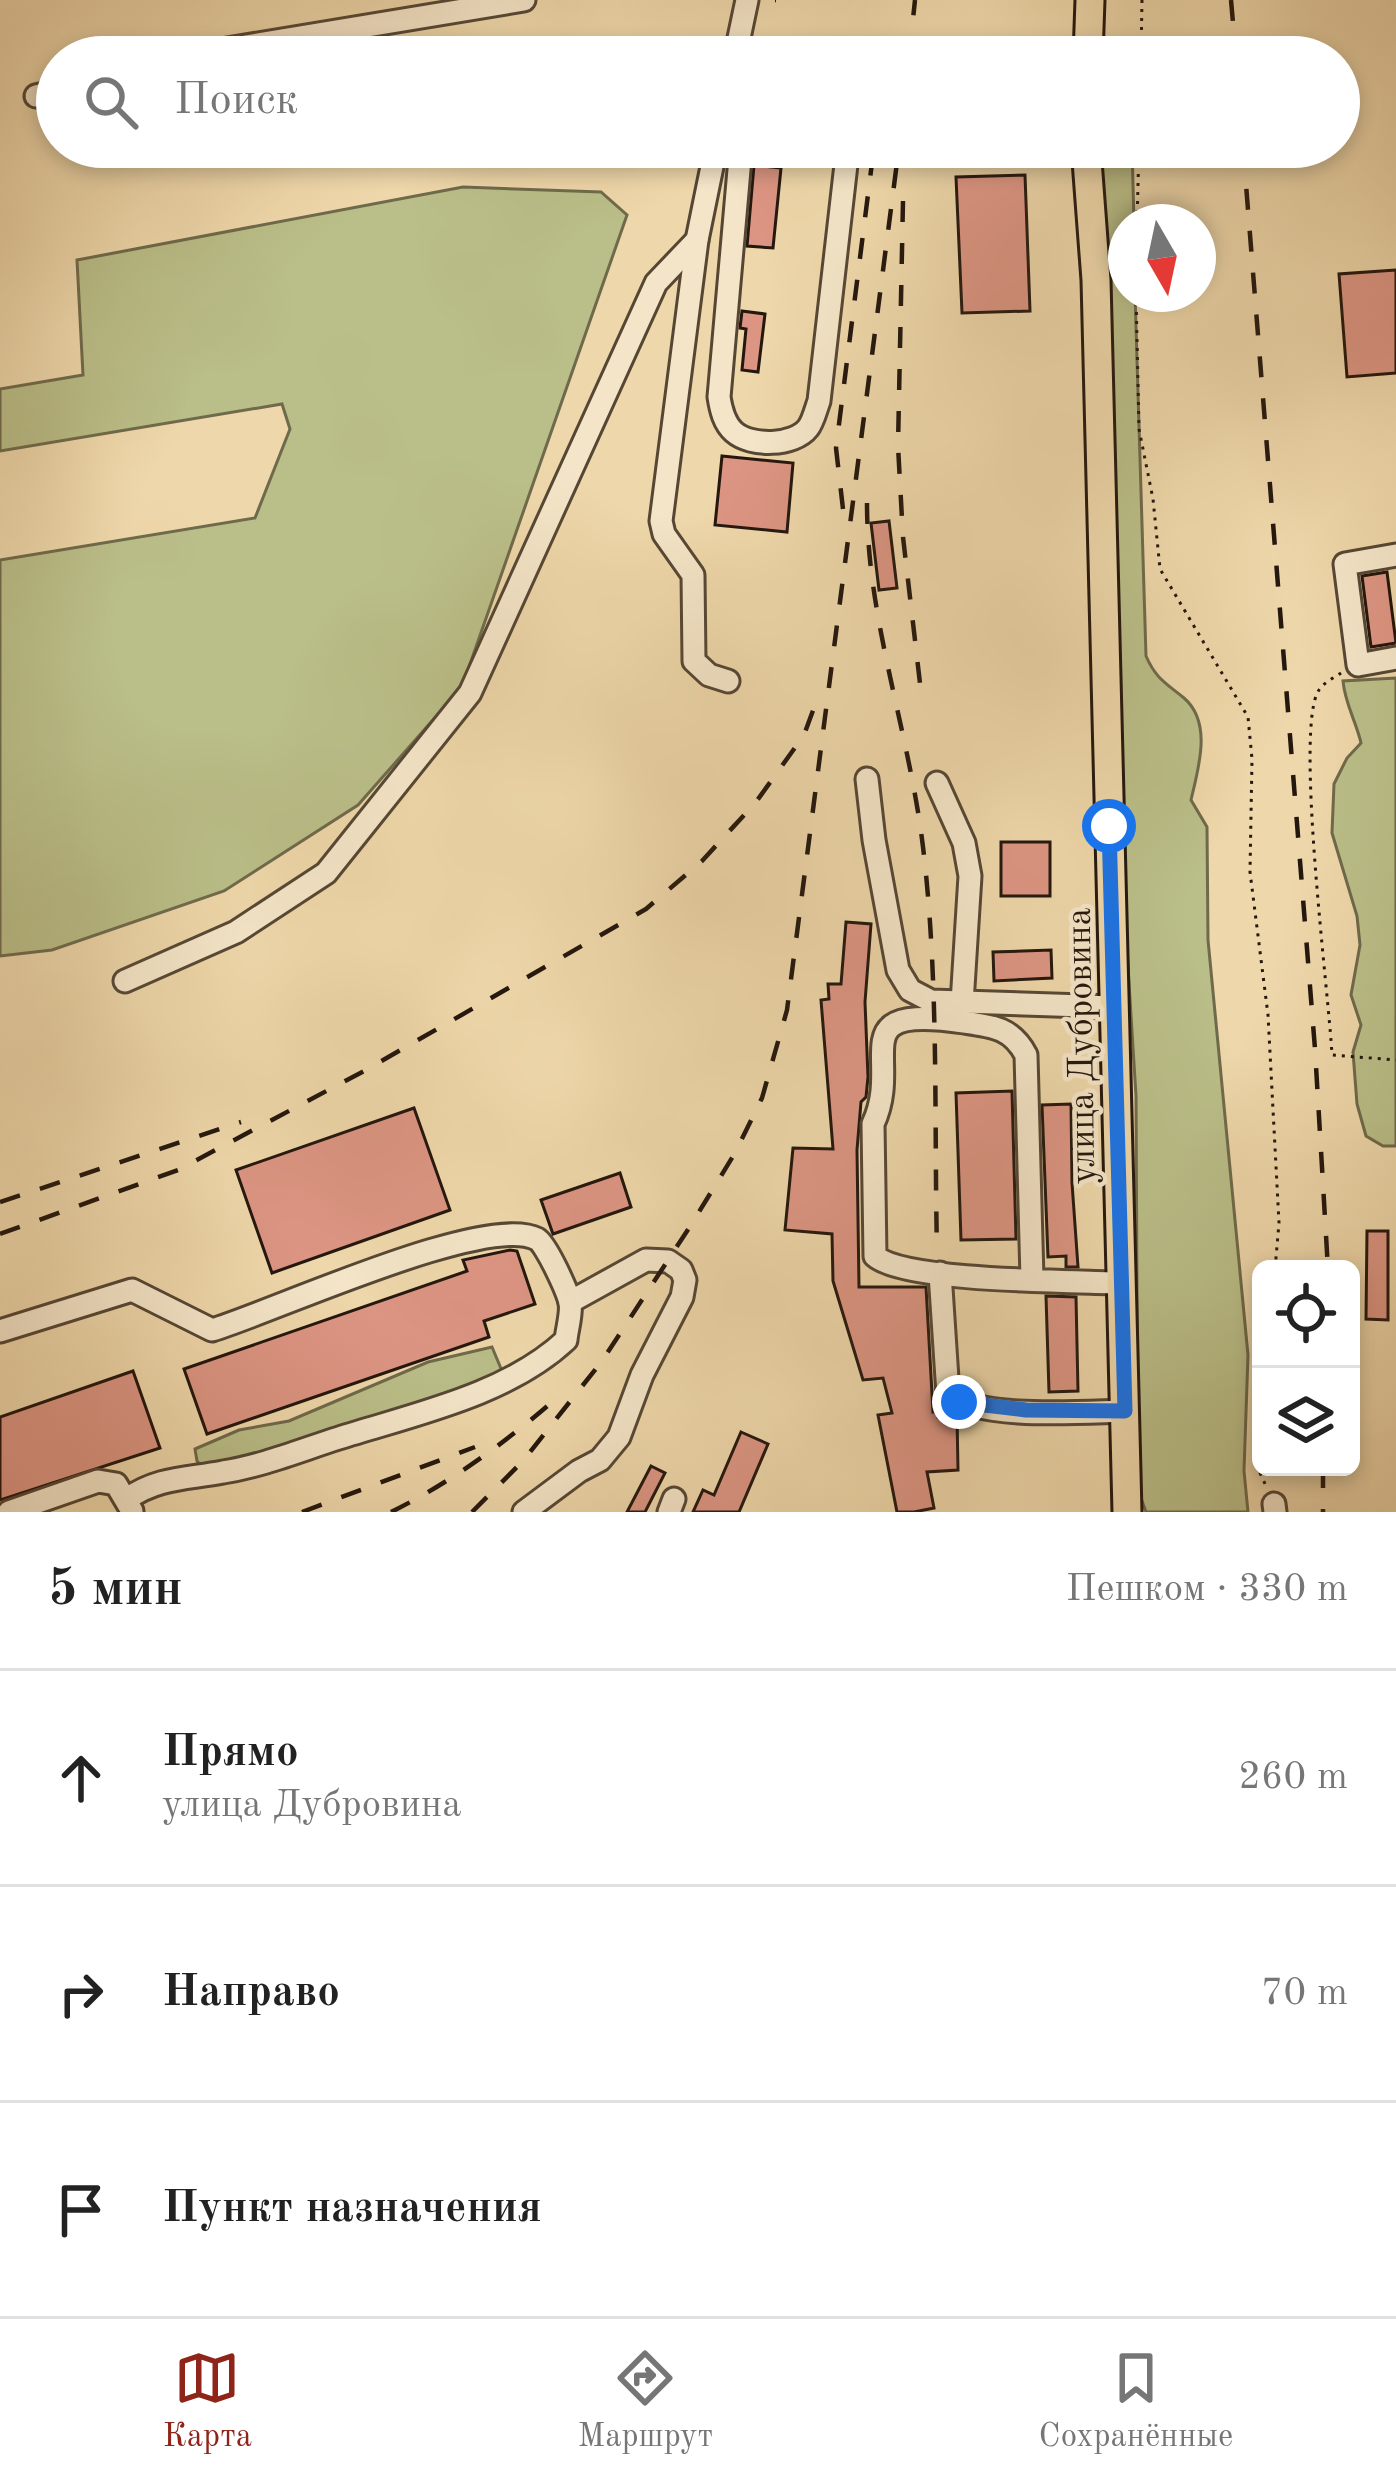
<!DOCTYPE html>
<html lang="ru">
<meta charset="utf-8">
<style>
:root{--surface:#fff;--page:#f2f2f2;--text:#222;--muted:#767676;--line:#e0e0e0;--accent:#8f2418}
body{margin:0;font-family:"Old Standard TT",serif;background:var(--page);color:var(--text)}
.controls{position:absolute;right:36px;bottom:36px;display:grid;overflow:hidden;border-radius:18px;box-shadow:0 6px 18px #0003}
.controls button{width:108px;height:108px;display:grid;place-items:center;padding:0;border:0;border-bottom:3px solid var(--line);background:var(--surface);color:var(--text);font:60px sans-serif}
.compass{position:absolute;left:1108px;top:204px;width:108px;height:108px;border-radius:50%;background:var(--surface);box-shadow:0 6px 18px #0003;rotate:171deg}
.stop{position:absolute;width:36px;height:36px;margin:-27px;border:9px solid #1a73e8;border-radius:50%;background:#fff}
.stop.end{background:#1a73e8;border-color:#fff;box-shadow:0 3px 12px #0008}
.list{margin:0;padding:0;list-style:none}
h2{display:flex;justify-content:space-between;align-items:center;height:156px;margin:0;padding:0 48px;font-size:51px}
h2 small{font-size:39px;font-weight:400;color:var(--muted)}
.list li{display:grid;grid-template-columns:78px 1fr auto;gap:36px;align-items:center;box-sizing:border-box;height:216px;padding:0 48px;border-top:3px solid var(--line)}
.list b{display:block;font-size:45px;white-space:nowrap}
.list p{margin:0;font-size:39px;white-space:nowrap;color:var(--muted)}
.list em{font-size:39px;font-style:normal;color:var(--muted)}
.icon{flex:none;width:66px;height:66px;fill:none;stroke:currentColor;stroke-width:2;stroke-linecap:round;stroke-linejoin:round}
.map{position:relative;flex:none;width:1396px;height:1512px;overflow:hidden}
.search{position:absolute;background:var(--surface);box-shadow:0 6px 18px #0003;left:36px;right:36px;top:36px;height:132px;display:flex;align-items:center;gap:30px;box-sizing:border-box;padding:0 42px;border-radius:66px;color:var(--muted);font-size:45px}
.sheet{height:804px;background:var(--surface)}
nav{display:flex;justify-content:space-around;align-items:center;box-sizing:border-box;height:168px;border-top:3px solid var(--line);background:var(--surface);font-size:33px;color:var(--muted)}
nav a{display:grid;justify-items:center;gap:6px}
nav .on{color:var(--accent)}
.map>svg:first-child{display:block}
.green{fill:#babe88;stroke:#6f6a4b;stroke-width:3}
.building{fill:#dc9583;stroke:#24170e;stroke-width:3}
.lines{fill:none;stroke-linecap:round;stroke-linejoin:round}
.minor-casing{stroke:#564735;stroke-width:27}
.major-casing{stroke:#24170e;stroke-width:33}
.path{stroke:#24170e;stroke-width:3;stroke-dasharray:3 6;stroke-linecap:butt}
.minor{stroke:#f4e5c8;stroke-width:21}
.major{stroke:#eed7aa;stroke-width:27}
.rail{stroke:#24170e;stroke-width:4.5;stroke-dasharray:21 21;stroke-linecap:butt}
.route{stroke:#1a73e8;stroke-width:15}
.labels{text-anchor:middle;stroke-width:9;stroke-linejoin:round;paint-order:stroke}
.street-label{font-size:36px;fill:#24170e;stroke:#f4e5c8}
</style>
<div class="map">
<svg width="1396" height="1512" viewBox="0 0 1396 1512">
<rect width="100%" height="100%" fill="#eed7aa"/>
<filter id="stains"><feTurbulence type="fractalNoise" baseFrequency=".00167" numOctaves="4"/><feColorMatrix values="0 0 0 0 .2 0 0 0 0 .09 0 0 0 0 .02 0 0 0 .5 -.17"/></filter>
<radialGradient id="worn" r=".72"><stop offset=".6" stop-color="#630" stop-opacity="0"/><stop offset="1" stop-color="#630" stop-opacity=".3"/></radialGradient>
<g class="green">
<path d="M1100,147H1132L1134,222H1126V294H1135L1146,656C1156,679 1166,683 1184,698C1213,723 1198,769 1191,800L1207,827L1208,940L1248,1355L1244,1471L1248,1512H1146L1138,1490L1136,1096L1125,918Z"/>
<path d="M463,187L601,192L627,215L462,687L358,805L224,891L52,950L0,956V560L255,518L290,429L282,404L0,451V389L83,375L77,260Z"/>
<path d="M1396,678V1146H1383L1366,1136L1357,1104L1353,1052L1361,1025L1351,995L1360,945L1357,916L1332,833L1334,784L1347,758L1361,743C1356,721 1345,704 1343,681Z"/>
<path d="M492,1347L502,1371L449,1397L205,1470L197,1461L195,1449L239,1430L289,1421L428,1362Z"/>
</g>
<g class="building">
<path d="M754,165L781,168L773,248L747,246Z"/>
<path d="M1025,175L1030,311L962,313L956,177Z"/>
<path d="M1396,270V373L1347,377L1339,274Z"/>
<path d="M742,311L765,314L758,372L742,370L746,329L740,328Z"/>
<path d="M722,456L793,463L787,532L715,525Z"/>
<path d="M889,521L897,588L879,590L871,523Z"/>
<path d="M1387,572L1396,643L1371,647L1362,576Z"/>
<rect x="1001" y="842" width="49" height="54"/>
<path d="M846,922L871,924L865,1002L868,1077L866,1097L861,1102L857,1150L859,1287H926L933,1412H938V1417L957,1416L958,1470L927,1472L934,1508L914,1512H897L878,1415L892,1413L883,1378L863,1380L833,1281L832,1234L785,1230L793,1148L833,1149L821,1000L829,999L828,984H841Z"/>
<path d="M1051,950L1052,978L994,981L993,952Z"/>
<path d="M1012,1091L1016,1239L961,1240L956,1093Z"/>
<path d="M1071,1104L1072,1183L1078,1267H1066V1256L1048,1257L1042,1105Z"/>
<path d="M414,1108L450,1210L272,1273L236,1170Z"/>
<path d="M620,1173L631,1207L553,1234L541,1200Z"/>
<path d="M1367,1231H1388V1320L1366,1319Z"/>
<path d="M510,1250L517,1251L535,1304L484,1321L489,1337L207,1434L184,1369L467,1271L463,1260Z"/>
<path d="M1046,1296L1076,1297L1078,1391L1049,1392Z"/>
<path d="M133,1371L160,1448L0,1500V1417Z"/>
<path d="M741,1432L768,1444L739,1512H693L703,1490L714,1495Z"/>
<path d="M651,1466L665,1473L645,1512H627Z"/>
</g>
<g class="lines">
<g class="minor-casing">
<g id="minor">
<path d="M179,57L524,0"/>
<path d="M735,57L747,0"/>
<path d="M36,96L57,91"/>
<path d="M716,147L697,240L661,521L664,534L693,575L694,661L709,675L728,681"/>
<path d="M741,147L719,397C721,410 724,423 734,432C751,447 794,446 808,428C813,422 816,409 819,401L848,147"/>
<path d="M1396,555L1345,564L1358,665L1396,658"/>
<path d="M867,779L874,840L898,970L910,990L931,1001L1114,1007"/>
<path d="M937,783L964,843L970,876L962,1003"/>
<path d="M125,981L236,932L326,873L470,693L656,283L697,240"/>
<path d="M940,1273L948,1394C981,1420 1081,1412 1125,1411"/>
<path d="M1032,1279L1026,1055C1012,1028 993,1026 964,1022C839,1004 904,1058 873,1124L875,1256C904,1282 1075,1281 1121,1283"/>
<path d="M0,1331L132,1290L212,1330C275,1311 485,1213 537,1239C546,1244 568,1292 570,1303C572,1313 567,1329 566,1340C507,1395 415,1414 339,1438C301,1450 262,1466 223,1472C187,1479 158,1477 127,1499"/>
<path d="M1274,1504L1275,1512"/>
<path d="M9,1512L98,1481L116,1484L132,1511"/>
<path d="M524,1512L579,1471L600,1460L619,1437L642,1375L682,1297L685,1280L681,1270L668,1261L646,1260L570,1302"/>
<path d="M669,1512L674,1499"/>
</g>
</g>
<g class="major-casing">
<g id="major">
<path d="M1088,57L1090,0"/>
<path d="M1086,147L1096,280L1127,1512"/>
</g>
</g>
<g class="path">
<path d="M1141,57L1142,0"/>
<path d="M1137,222L1139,147"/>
<path d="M1136,294L1139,429L1153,499L1160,569L1248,717L1252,759L1250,872L1268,1015L1279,1223L1275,1269"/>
<path d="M1341,673C1335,677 1323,683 1319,690C1294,725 1329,995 1332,1055L1396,1060"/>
<path d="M1261,1365L1260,1473L1266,1486"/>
</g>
<use href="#minor" class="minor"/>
<use href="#major" class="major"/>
<g class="rail">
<path d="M775,0H776"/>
<path d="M1231,0L1236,57"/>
<path d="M909,57L915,0"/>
<path d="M1243,147L1315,1049L1328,1269"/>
<path d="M903,201L898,446L903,537L921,692"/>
<path d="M867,503C867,621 909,730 923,847C939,980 934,1117 937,1251"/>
<path d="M843,509L836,448L874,147"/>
<path d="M0,1202L241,1122"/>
<path d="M0,1234L178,1170L364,1071L646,909L702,861L756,802L804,735L818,697"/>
<path d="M1323,1467V1512"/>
<path d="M302,1512L475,1447"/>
<path d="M391,1512C452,1482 509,1440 560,1395"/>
<path d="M472,1512L523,1461L602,1361L691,1225L735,1153L762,1098L787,1010L899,147"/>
</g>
</g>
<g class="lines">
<path class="route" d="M959,1402L1026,1410L1125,1411L1109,826"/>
</g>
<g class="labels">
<g class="street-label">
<text transform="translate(1079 1046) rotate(-91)" y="13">улица Дубровина</text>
</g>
</g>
<rect width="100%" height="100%" filter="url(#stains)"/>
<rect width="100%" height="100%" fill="url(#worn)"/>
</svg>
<div class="controls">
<button><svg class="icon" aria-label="locate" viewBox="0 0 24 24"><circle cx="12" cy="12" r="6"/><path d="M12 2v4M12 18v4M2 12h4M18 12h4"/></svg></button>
<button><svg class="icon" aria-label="layers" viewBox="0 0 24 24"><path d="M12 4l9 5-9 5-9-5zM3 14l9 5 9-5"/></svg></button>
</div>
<svg class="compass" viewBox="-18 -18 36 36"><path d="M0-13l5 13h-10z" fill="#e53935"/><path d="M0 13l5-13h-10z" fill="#767676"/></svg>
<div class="stop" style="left:1109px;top:826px"></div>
<div class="stop end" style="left:959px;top:1402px"></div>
<div class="search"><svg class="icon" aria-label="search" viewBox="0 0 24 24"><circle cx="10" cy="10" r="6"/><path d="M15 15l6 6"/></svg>Поиск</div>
</div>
<section class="sheet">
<h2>5 мин<small>Пешком · 330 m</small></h2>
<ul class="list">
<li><svg class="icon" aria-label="ahead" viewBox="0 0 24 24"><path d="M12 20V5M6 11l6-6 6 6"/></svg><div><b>Прямо</b><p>улица Дубровина</p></div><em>260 m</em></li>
<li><svg class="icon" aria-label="right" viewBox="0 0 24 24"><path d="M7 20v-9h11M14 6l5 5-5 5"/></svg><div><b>Направо</b></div><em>70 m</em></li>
<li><svg class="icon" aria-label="arrive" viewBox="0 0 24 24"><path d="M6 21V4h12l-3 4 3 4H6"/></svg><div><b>Пункт назначения</b></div></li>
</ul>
</section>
<nav>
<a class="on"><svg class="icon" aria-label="map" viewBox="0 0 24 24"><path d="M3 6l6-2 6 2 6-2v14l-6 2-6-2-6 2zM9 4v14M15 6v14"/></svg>Карта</a>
<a><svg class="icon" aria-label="directions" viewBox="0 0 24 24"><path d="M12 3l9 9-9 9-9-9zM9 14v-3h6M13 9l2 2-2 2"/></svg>Маршрут</a>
<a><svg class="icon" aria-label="saved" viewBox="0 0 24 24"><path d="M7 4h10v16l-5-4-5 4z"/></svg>Сохранённые</a>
</nav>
